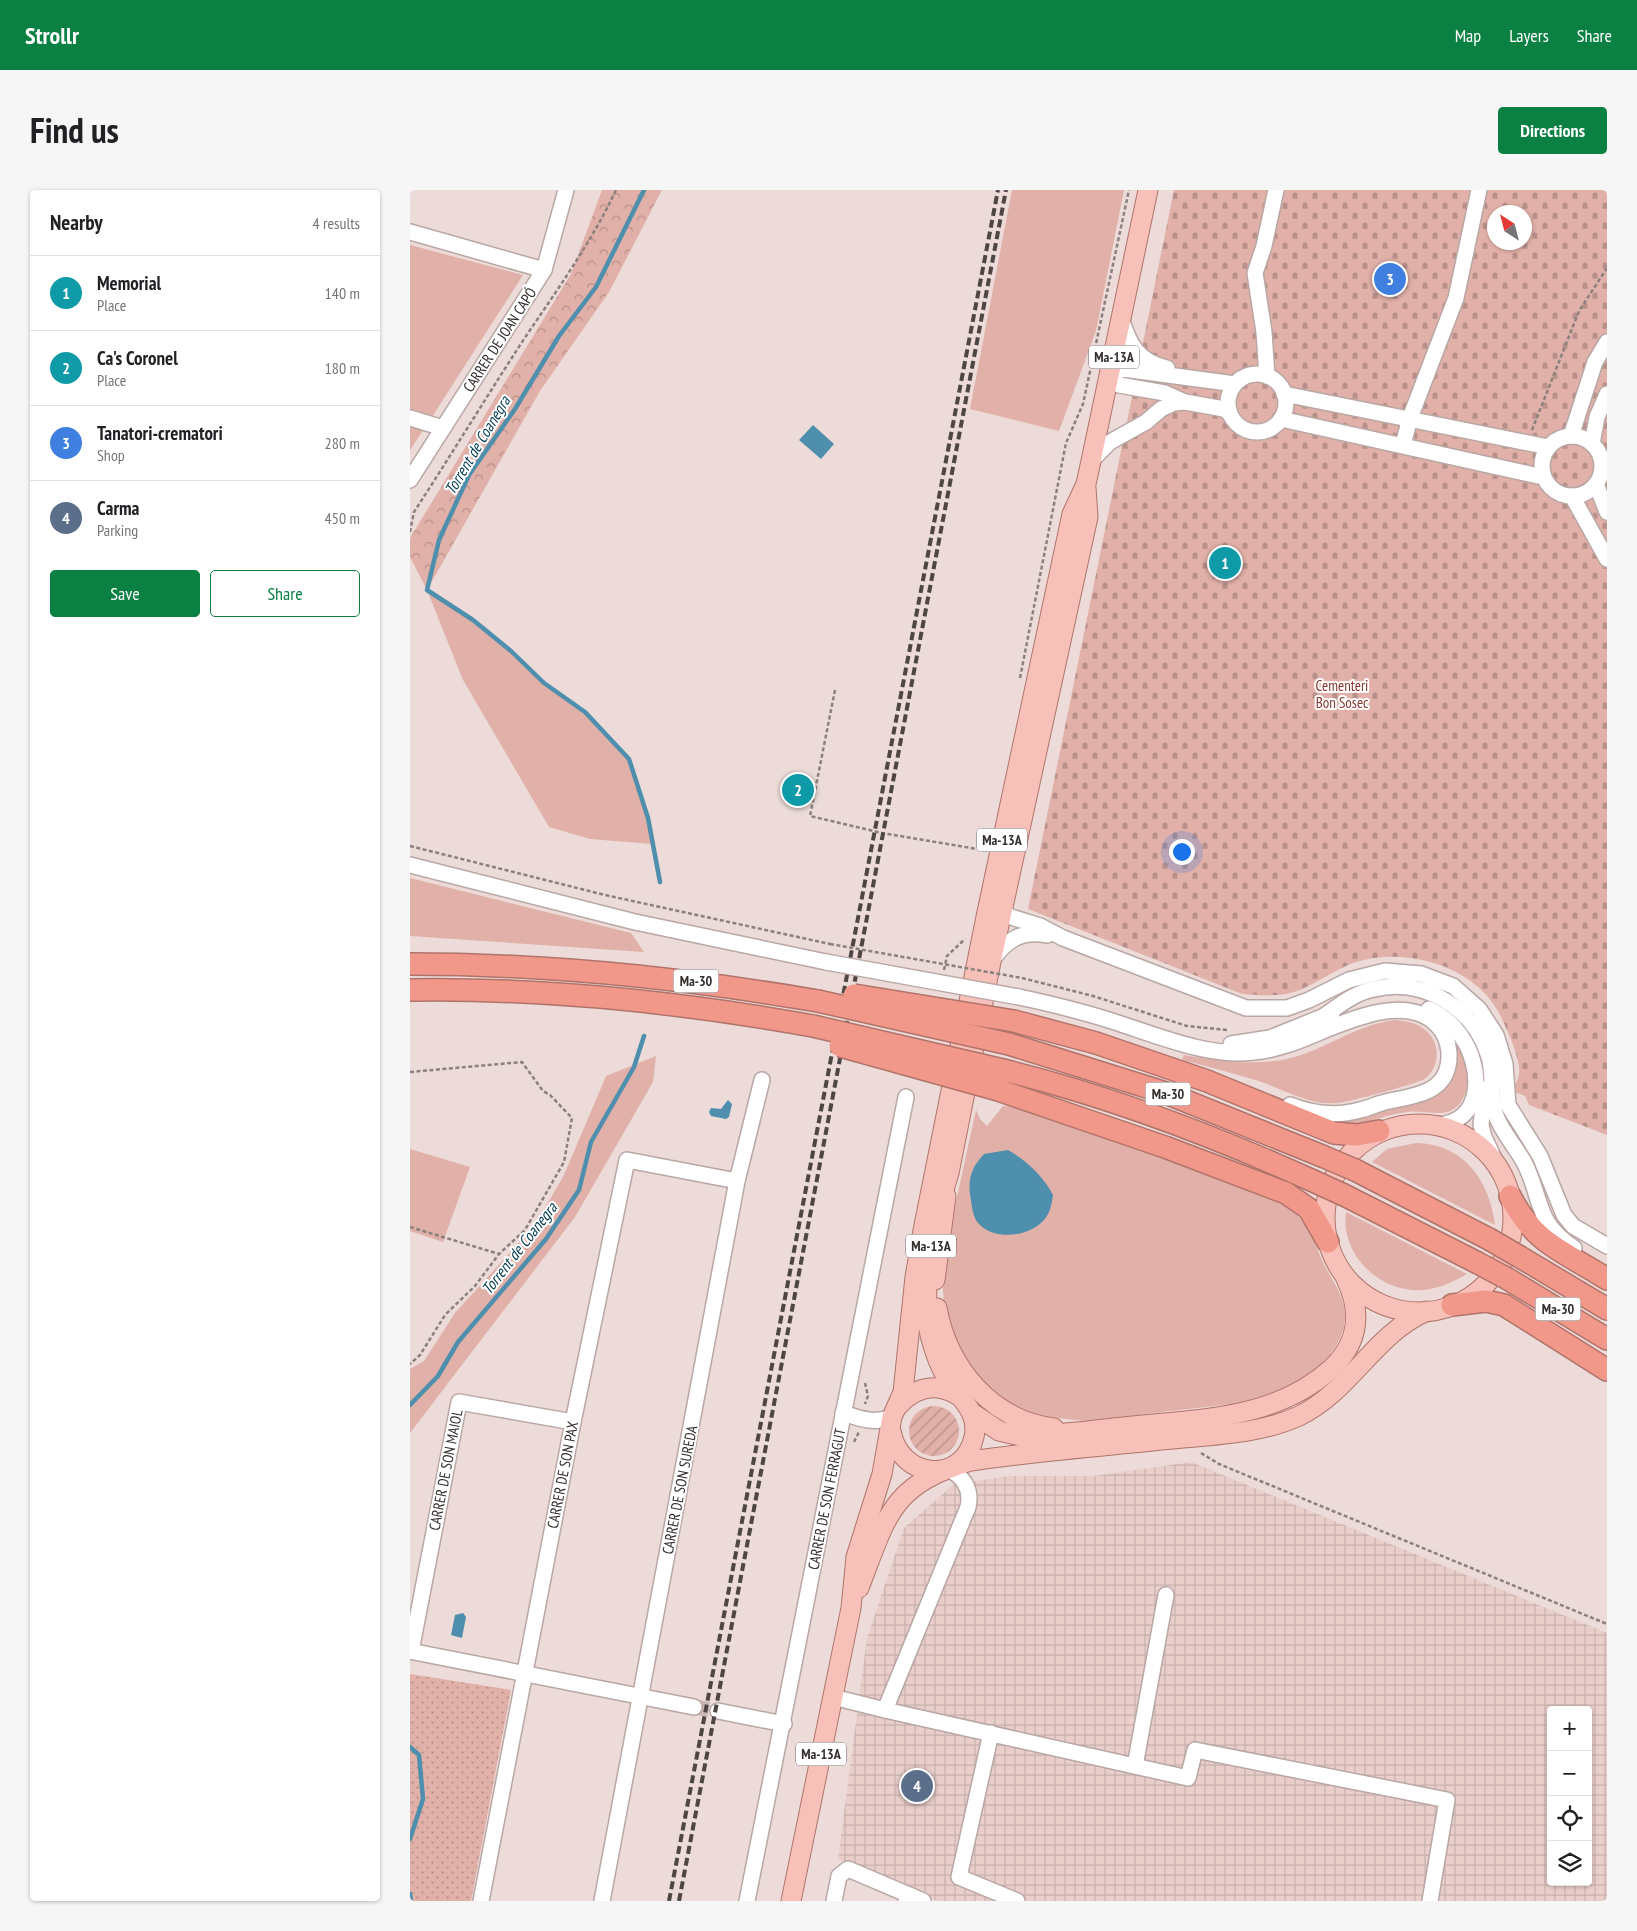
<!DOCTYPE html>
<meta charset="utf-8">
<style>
:root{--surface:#fff;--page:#f6f6f6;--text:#202124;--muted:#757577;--line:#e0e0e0;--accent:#0b8043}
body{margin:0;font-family:"PT Sans Narrow",sans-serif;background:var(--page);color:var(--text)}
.controls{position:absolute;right:15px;bottom:15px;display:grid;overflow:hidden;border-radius:5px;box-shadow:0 1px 4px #0004}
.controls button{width:45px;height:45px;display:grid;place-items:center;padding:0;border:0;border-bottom:1px solid var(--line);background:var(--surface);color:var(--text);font:25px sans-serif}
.compass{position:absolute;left:1077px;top:15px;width:45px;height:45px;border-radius:50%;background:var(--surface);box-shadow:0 1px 4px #0004;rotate:324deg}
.you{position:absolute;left:771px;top:661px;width:18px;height:18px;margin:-12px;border:4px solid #fff;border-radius:50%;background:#1a73e8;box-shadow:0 0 0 8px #1a73e833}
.badge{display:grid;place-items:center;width:32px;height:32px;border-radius:50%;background:var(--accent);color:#fff;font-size:16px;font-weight:700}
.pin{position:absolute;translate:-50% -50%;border:2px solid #fff;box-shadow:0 1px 5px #0006}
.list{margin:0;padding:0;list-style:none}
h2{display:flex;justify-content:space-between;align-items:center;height:65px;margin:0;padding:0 20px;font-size:21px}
h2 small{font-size:16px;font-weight:400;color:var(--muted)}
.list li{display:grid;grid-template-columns:32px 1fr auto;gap:15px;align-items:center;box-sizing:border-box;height:75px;padding:0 20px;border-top:1px solid var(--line)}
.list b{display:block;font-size:19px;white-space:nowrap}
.list p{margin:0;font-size:16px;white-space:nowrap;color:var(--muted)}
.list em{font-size:16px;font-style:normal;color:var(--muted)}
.actions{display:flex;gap:10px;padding:15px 20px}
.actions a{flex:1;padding:11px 0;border:1px solid var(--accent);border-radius:5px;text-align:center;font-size:18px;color:var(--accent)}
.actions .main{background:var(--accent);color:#fff}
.icon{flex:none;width:28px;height:28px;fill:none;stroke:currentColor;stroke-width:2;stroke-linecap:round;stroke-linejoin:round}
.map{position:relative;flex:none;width:1197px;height:1711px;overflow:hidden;border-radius:5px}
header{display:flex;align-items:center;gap:30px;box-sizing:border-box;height:70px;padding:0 25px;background:var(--accent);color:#fff}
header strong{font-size:24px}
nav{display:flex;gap:28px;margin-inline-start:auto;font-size:18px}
.intro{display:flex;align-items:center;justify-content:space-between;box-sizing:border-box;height:120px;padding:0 30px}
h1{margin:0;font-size:35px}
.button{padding:12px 22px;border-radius:5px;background:var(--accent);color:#fff;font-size:18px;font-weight:700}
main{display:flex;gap:30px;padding:0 30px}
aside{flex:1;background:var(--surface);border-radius:5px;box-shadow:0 1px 4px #0004}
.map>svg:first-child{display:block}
.industrial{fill:url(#industrial-grid);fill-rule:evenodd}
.grass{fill:#e1b0a8}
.forest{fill:url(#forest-crowns)}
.cemetery{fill:url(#cemetery-stones);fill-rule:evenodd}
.park{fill:url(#park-dots)}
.garden{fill:url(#garden-furrows)}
.water{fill:#4e8fad}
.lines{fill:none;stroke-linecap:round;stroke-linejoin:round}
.stream{stroke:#4e8fad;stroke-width:4.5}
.minor-tunnel{stroke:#c7b8b6;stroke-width:15;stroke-dasharray:15 8;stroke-linecap:butt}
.minor-casing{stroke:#b8a7a4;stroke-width:18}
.major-casing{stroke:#b0736a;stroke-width:21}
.highway-casing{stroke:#b0736a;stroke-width:24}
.path{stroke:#8b807e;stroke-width:2.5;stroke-dasharray:4 2.5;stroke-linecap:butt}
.minor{stroke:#fff;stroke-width:15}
.major{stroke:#f7c1b9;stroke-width:19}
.highway{stroke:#f2988b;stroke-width:21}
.rail{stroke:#4d4644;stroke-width:4;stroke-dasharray:8 4;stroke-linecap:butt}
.minor-bridge-casing{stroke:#b8a7a4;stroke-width:18;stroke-linecap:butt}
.highway-bridge-casing{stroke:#b0736a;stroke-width:24;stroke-linecap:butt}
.path-bridge{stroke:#8b807e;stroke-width:2.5;stroke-dasharray:4 2.5;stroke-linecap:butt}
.minor-bridge{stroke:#fff;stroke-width:15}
.highway-bridge{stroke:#f2988b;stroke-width:21}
.labels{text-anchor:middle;stroke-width:4;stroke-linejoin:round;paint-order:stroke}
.shield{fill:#fff;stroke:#716d6c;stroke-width:1}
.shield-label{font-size:14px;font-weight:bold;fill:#342e2d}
.street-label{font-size:15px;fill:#342e2d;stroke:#fff}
.park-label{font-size:15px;fill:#86372f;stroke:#fff}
.water-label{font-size:16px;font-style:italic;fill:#003a4f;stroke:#fff}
</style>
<header>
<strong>Strollr</strong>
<nav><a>Map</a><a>Layers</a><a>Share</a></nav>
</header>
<div class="intro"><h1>Find us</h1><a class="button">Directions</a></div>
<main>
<aside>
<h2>Nearby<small>4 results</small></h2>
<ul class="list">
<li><span class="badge" style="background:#0f9aa8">1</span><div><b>Memorial</b><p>Place</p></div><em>140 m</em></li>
<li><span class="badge" style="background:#0f9aa8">2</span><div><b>Ca's Coronel</b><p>Place</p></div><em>180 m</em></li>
<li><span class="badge" style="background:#3f7fe0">3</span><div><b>Tanatori-crematori</b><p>Shop</p></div><em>280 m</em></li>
<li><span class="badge" style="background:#5c6f8a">4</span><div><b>Carma</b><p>Parking</p></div><em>450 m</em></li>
</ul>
<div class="actions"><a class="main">Save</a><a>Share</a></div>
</aside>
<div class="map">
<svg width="1197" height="1711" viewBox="0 0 1197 1711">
<defs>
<pattern id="industrial-grid" width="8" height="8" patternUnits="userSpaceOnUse" patternTransform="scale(1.25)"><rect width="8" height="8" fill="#e9ceca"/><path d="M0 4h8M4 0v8" fill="none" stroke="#c8b1ae"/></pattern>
<pattern id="forest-crowns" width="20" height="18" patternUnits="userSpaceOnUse" patternTransform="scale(1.25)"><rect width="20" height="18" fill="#e1b0a8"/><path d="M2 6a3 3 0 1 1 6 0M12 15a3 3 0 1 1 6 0" fill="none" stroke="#b79089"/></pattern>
<pattern id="cemetery-stones" width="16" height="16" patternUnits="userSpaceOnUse" patternTransform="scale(1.25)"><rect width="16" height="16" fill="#e1b0a8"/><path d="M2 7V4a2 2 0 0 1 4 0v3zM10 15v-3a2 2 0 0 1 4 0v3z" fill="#b79089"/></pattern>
<pattern id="park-dots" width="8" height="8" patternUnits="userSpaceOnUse" patternTransform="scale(1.25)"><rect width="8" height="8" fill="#e1b0a8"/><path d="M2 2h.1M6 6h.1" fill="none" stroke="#b79089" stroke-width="1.8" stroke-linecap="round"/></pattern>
<pattern id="garden-furrows" width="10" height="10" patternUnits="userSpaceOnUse" patternTransform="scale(1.25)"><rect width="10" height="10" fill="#e1b0a8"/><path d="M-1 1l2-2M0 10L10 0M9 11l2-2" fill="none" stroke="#b79089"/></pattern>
</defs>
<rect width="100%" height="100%" fill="#ecdbd8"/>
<path class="industrial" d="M781,1272L1197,1443V1711H527L428,1669L457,1448L494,1338L544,1294L600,1286H684ZM1141,1520H1178V1692H1141Z"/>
<g class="grass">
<path d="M602,0H714L686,141L649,241L560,219Z"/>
<path d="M0,55L113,85L20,230L0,224Z"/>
<path d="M0,236L13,240L0,260Z"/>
<path d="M17,400L63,430L101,461L134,493L175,522L219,569L238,628L243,654L180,649L139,637L53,490Z"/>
<path d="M0,688L221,743L234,762L0,746Z"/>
<path d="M986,830C995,831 1003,832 1011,837C1030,848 1032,874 1016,888C1011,893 938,912 929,913C897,916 871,897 842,889C819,882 796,876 772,870L774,865C808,871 843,876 877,869C916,860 946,834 986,830Z"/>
<path d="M1044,849C1061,865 1065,910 1040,921C1028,926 1011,920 998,922C974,924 955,937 930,932L1006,914L1024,906L1031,900L1046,858Z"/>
<path d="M246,866L243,892L165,1027L0,1243V1179L14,1171L45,1123L125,1035L154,985L196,886Z"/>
<path d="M593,916L609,917C678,940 747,964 815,991C840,1001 873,1010 892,1030C905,1043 907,1064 917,1080C929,1101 941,1119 932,1143C916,1186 863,1206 822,1214L675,1231L631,1226L603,1216L566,1185L546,1152L534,1116L533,1099L535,1062L566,920L570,929L577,936Z"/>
<path d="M1006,953C1054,954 1079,990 1085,1035L962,972L977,959Z"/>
<path d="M0,959L60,977L33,1052L0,1041Z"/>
<path d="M936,1022L1057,1084C1043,1092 1030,1098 1014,1100C971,1104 930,1065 936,1022Z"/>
</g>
<path class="forest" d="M192,0H252L199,102L130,201L17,400L0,367V348L161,84Z"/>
<path class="cemetery" d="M764,0H1197V945L1119,915L1115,906L1102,901C1104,896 1109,889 1109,883C1111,870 1098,842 1092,829C1069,777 998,756 946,772C924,779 906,795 884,802C867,807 849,805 832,804L618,719ZM1084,22H1114V52H1084Z"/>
<path class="park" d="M0,1484L101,1500L61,1711H0Z"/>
<circle class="garden" cx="524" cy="1241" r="25"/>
<g class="water">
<path d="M403,235L424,254L411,269L389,250Z"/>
<path d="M318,910L322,914L319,927L316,929L301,926L299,922L301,918L311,919Z"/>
<path d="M598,960C617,971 633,986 643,1005C642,1012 641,1018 638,1024C627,1046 587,1052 570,1035C563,1029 562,1018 561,1010C557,990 561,978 574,964Z"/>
<path d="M53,1423L56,1427L52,1448L41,1445L45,1425Z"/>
</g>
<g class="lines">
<g class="stream">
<path d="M234,0L186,97L149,146L105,219L59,285L29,350L17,400L63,430L101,461L134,493L175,522L219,569L238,628L250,692"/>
<path d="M0,1215L28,1186L48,1152L136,1049L169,1000L181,952L224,877L234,846"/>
<path d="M0,1557L9,1565L13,1609L0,1649"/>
<path d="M0,1704L1,1711"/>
</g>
<path class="minor-tunnel" d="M284,1517L308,1521"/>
<g class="minor-casing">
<g id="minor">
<path d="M0,42L134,80"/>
<path d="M711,128C719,154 728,172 757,178"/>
<circle cx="847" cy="213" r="29"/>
<path d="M857,186L854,142L845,83L854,56L866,0"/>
<path d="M874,204L1138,257"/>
<path d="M819,223L814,219L775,212L755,203L709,195L700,185L713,179L825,194"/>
<path d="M0,228L33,238"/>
<path d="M871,229L1133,287"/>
<circle cx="1162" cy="276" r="30"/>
<path d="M1161,246L1185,172L1197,152"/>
<path d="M1182,254L1187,227L1197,204"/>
<path d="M993,255L1000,228L1046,108L1069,0"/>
<path d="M681,271L700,252L736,232L751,219L764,213L775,212"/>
<path d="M0,290L134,80L156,0"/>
<path d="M1186,294L1197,322"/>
<path d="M1162,306L1197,369"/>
<path d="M0,675L225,732L416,772"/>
<path d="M593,717L598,726L630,736L653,748L836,818H877L899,810L939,790L975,781L1011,784L1043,796L1069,819L1086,845L1095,874L1098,915L1130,966L1154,1025L1163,1036L1197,1056"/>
<path d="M583,769C597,749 613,740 637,745"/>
<path d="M609,807C642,814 675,822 708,833C748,846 801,868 844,862C856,861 868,858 880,854C919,841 991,798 1027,835C1034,842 1038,852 1039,862C1041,904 1005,905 975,912C967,914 959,918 950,920C926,927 903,924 880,915"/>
<path d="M1019,819C1032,825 1043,834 1051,846C1073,877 1075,933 1026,935"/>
<path d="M914,826C930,815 944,803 964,799C1012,787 1063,817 1078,864C1085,883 1079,904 1085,923C1091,941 1105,956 1114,972C1133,1009 1124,1032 1164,1058"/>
<path d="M821,854L860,848L922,823"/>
<path d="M1075,899L1071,935L1074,947L1087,975"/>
<path d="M433,1223C451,1229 464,1234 482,1227"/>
<path d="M0,1461L284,1517"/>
<path d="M1,1461L49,1212L163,1232"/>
<path d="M423,1507L475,1520L558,1317C562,1299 553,1285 537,1279"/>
<path d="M475,1520L778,1588L785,1560L1037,1610L1020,1711"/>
<path d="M308,1521L374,1534"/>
<path d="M581,1543L549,1687L607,1711"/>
<path d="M725,1576L756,1405"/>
<path d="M71,1711L163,1232L217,970L327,991"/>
<path d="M192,1711L327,991L352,890"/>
<path d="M337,1711L496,907"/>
<path d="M424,1711L429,1686L438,1679L499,1705"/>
<path d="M496,1711L499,1705L513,1711"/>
</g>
</g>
<g class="major-casing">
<g id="major">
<circle cx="1009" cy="1028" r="94"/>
<path d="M528,1019L539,983L581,772L678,327L676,298"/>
<path d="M525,1090L536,1006"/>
<path d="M527,1118C538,1178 581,1230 644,1238"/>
<path d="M488,1216C506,1196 527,1192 549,1206"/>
<path d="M562,1223L589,1241L614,1247C650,1244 687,1240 723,1236C793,1229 868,1228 922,1178C949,1152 952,1122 936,1089"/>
<path d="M481,1241C490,1290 553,1295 564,1247C570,1221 547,1206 536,1187C530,1176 525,1163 522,1152C514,1127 517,1101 518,1076"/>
<path d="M449,1398C477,1326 480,1295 561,1271C628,1261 695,1256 762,1249C804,1245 850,1244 889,1226C941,1201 964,1144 1017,1121"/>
<path d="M381,1711L441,1418L446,1367L472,1284L482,1227L493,1202L505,1087L514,1035L577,722L662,324L676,294L681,271L738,0"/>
</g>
</g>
<g class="highway-casing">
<g id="highway">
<path d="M0,774C137,774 273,788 408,811"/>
<path d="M0,800C135,798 270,812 403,836"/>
<path d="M604,831L686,853L797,891L924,943L947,945L969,941"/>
<path d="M599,854L756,903L912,966"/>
<path d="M593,880C699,906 802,945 901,990"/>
<path d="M588,900L755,957L876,1003L899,1019L918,1052"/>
<path d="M945,980L1079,1049"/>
<path d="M934,1005L1066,1072"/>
<path d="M1100,1006C1125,1055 1154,1061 1197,1089"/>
<path d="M1110,1067L1197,1119"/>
<path d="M1098,1089L1197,1149"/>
<path d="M1042,1115L1076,1111L1094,1115L1197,1180"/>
</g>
</g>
<g class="path">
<path d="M1122,240L1169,121L1197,78"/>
<path d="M0,342L4,322C41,265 77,206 114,149C147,100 181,53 206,0"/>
<path d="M610,488L656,253L673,214L719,0"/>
<path d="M425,500L400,626L472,643L573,660"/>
<path d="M0,656L195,705L420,754"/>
<path d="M534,780L537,766L555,749"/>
<path d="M612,788L683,806L777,836L817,840"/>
<path d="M0,882L112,872L133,901L140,905L162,928L154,972L115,1040L89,1064L65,1096L35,1125L10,1165L0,1174"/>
<path d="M0,1037L89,1064"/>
<path d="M455,1193L458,1206L455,1214"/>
<path d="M444,1252L449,1242"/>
<path d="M791,1263L809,1274L1197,1434"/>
</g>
<use href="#minor" class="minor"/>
<use href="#major" class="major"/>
<use href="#highway" class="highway"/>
<g class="rail">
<path d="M259,1711L588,0"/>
<path d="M269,1711L596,0"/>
</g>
<g class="minor-bridge-casing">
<path id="minor-bridge" d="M416,772L609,807"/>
</g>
<g class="highway-bridge-casing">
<g id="highway-bridge">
<path d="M444,805L604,831"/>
<path d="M408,811L599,854"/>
<path d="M403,836L593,880"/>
<path d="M430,856L588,900"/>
<path d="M912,966L945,980"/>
<path d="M901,990L934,1005"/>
<path d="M1079,1049L1110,1067"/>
<path d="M1066,1072L1098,1089"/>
</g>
</g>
<path class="path-bridge" d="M420,754L612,788"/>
<use href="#minor-bridge" class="minor-bridge"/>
<use href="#highway-bridge" class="highway-bridge"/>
</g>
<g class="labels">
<g class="shield">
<rect x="679" y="155.5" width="50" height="23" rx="4"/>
<rect x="567" y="638.5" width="50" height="23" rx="4"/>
<rect x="263.5" y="779.5" width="45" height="23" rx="4"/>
<rect x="735.5" y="892.5" width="45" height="23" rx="4"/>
<rect x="496" y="1044.5" width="50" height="23" rx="4"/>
<rect x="1125.5" y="1107.5" width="45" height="23" rx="4"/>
<rect x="386" y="1552.5" width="50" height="23" rx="4"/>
</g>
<g class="shield-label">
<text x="704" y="172">Ma-13A</text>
<text x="592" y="655">Ma-13A</text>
<text x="286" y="796">Ma-30</text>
<text x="758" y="909">Ma-30</text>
<text x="521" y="1061">Ma-13A</text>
<text x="1148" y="1124">Ma-30</text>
<text x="411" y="1569">Ma-13A</text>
</g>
<g class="street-label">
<text transform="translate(90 150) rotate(-57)" y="5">CARRER DE JOAN CAPÓ</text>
<text transform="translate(36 1280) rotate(-79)" y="5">CARRER DE SON MAIOL</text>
<text transform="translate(153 1285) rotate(-79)" y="5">CARRER DE SON PAX</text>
<text transform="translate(270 1300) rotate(-79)" y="5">CARRER DE SON SUREDA</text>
<text transform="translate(417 1309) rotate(-79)" y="5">CARRER DE SON FERRAGUT</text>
</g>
<g class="park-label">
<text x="932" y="501">Cementeri<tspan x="932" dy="17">Bon Sosec</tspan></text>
</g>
<g class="water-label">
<text transform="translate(67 255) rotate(-59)" y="6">Torrent de Coanegra</text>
<text transform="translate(109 1058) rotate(-52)" y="6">Torrent de Coanegra</text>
</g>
</g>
</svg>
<div class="controls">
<button>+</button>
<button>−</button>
<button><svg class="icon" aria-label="locate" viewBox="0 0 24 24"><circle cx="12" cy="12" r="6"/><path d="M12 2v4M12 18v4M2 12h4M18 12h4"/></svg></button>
<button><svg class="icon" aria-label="layers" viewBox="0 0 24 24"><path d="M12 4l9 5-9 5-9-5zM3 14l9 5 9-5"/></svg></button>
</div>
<svg class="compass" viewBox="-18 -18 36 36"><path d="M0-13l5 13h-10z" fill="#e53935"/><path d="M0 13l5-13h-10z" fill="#757577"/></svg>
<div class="you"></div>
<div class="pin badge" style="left:815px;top:373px;background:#0f9aa8">1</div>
<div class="pin badge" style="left:388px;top:600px;background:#0f9aa8">2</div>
<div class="pin badge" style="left:980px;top:89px;background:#3f7fe0">3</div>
<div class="pin badge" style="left:507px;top:1596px;background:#5c6f8a">4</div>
</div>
</main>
